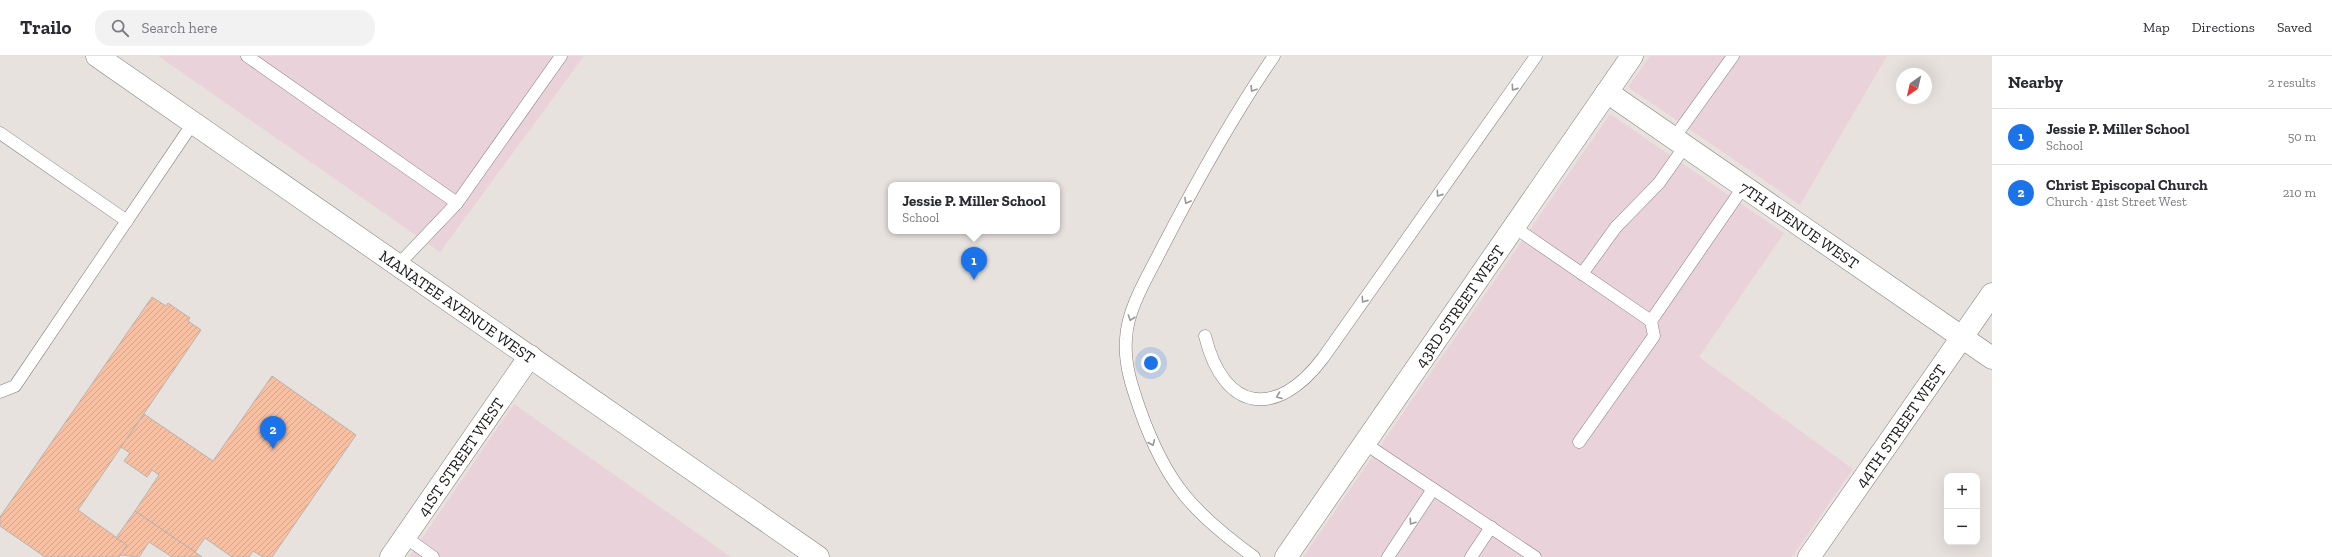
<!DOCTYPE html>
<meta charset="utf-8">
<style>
:root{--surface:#fff;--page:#f2f2f3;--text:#2b2b33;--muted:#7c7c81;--line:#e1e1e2;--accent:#1a73e8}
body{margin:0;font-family:"Zilla Slab",serif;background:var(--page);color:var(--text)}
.controls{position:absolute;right:12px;bottom:12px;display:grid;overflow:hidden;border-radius:8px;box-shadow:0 4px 16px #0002}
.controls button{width:36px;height:36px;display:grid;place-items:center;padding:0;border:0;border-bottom:1px solid var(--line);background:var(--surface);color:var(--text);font:20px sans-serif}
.compass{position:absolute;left:1896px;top:12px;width:36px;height:36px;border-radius:50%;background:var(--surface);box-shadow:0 4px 16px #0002;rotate:214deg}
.you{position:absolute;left:1151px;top:307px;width:14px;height:14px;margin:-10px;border:3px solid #fff;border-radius:50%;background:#1a73e8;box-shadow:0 0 0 6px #1a73e833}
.badge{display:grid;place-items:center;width:26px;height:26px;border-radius:50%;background:var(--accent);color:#fff;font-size:13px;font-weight:700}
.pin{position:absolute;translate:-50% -33px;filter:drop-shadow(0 1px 2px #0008)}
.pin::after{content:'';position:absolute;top:21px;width:14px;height:12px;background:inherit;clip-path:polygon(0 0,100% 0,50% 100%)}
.popup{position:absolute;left:888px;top:126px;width:172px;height:52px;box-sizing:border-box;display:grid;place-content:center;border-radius:8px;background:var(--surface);filter:drop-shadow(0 1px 3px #0005);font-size:13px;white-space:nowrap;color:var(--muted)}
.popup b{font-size:15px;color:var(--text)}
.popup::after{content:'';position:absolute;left:50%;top:100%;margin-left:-8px;border:8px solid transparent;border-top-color:var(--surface)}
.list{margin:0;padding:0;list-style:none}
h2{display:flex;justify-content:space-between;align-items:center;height:52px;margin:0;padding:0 16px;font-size:17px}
h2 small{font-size:13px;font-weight:400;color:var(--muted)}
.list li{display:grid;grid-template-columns:26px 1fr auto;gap:12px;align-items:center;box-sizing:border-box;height:56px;padding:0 16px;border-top:1px solid var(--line)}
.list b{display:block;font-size:15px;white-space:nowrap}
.list p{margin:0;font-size:13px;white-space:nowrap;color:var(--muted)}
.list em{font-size:13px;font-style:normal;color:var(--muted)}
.icon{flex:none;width:22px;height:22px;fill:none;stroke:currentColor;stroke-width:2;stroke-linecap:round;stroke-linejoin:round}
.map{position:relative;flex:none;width:1992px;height:501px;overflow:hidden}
header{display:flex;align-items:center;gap:24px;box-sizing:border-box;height:56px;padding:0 20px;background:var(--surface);border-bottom:1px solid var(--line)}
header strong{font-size:19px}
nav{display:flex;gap:22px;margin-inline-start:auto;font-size:14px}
.search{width:280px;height:36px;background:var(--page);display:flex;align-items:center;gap:10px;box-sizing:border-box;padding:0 14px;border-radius:16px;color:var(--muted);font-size:15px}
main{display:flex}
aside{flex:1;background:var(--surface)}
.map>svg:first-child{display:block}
.commercial{fill:#ead2db}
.building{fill:url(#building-hatch);stroke:#b9b3b0}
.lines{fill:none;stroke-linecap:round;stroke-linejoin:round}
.lane-casing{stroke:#827d7a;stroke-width:13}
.street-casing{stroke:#827d7a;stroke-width:23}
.secondary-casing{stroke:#827d7a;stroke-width:23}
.lane{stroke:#fff;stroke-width:12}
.street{stroke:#fff;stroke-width:22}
.secondary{stroke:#fff;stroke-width:22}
.oneway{stroke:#989796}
.labels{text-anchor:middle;stroke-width:4;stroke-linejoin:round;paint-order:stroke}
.street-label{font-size:16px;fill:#191716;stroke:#f5efec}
</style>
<header>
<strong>Trailo</strong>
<div class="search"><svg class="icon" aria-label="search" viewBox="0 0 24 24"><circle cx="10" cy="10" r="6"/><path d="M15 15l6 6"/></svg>Search here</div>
<nav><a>Map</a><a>Directions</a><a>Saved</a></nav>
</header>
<main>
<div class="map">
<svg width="1992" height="501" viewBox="0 0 1992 501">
<defs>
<pattern id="building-hatch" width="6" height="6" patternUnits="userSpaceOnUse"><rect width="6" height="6" fill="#f8c0a3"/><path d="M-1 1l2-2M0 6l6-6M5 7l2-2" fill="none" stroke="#d4a48c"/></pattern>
</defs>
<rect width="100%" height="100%" fill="#e8e2df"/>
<g class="commercial">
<path d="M158,0H584L440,196Z"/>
<path d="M1650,0H1887L1800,149L1628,31Z"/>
<path d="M1610,58L1784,177L1699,301L1853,413L1792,501H1303Z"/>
<path d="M514,348L731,501H409Z"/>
</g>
<g class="building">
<path d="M152,241L166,250L168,247L190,262L188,265L201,274L78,454L127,489L119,501H45L0,470V461Z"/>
<path d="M272,320L356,379L272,501H263L253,495L249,501H232L205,482L195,496L135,455L159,419L152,414L147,421L124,405L130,397L121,391L144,358L213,405Z"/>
<path d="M135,455L195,496L202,501H172L149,486L139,501L120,499L127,489L116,482Z"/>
</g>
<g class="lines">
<g class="lane-casing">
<g id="lane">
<path d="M247,0L457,147"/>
<path d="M0,77L127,165"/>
<path d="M1674,82L1733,0"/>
<path d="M1514,171L1651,265L1744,130"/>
<path d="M398,209L457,147L561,0"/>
<path d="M1582,218L1616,171L1659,127L1685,90"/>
<path d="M1205,280C1224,357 1277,363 1323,302L1536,0"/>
<path d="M0,336L15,330L193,67"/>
<path d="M1579,386L1654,280L1651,265"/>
<path d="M1364,387L1535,501"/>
<path d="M405,481L433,501"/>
<path d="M1254,501C1192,456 1166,427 1140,354C1132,331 1124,308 1126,283C1127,253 1148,220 1161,194C1195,128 1232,61 1274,0"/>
<path d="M1388,501L1433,433"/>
<path d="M1471,501L1491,471"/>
</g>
</g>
<g class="street-casing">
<g id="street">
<path id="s1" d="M1607,36L1992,302"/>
<path id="s2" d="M391,501L530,300"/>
<path id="s3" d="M1809,501L1992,238"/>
</g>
</g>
<g class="secondary-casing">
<g id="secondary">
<path id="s4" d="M97,0L818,501"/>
<path id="s5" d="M1286,501L1632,0"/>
</g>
</g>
<use href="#lane" class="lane"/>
<use href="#street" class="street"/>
<use href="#secondary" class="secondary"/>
</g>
<defs><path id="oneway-chevron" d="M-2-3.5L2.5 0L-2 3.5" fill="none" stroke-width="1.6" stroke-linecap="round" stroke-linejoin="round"/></defs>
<g class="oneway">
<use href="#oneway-chevron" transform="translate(1514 32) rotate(125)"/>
<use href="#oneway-chevron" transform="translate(1253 33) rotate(122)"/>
<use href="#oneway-chevron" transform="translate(1439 138) rotate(125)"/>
<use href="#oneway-chevron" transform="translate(1187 145) rotate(119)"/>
<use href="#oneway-chevron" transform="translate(1364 244) rotate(125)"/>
<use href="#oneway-chevron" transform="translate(1131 262) rotate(109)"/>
<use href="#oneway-chevron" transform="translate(1279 340) rotate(159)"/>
<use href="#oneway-chevron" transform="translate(1152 387) rotate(67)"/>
<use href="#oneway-chevron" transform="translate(1412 466) rotate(124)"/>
</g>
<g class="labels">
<g class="street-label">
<text dy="6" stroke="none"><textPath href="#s1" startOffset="234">7TH AVENUE WEST</textPath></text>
<text dy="6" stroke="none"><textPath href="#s4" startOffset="439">MANATEE AVENUE WEST</textPath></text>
<text dy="6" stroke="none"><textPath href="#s5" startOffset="305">43RD STREET WEST</textPath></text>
<text dy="6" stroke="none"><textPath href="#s3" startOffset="160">44TH STREET WEST</textPath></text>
<text dy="6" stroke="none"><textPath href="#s2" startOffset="122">41ST STREET WEST</textPath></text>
</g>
</g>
</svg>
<div class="controls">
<button>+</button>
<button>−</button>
</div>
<svg class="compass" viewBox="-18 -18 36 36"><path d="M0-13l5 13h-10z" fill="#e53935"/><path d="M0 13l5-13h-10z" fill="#7c7c81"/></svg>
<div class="you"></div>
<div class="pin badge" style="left:974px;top:224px">1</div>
<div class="popup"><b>Jessie P. Miller School</b>School</div>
<div class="pin badge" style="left:273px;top:393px">2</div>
</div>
<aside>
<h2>Nearby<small>2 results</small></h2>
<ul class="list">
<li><span class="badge">1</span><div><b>Jessie P. Miller School</b><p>School</p></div><em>50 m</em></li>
<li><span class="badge">2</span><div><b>Christ Episcopal Church</b><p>Church · 41st Street West</p></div><em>210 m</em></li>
</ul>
</aside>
</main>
